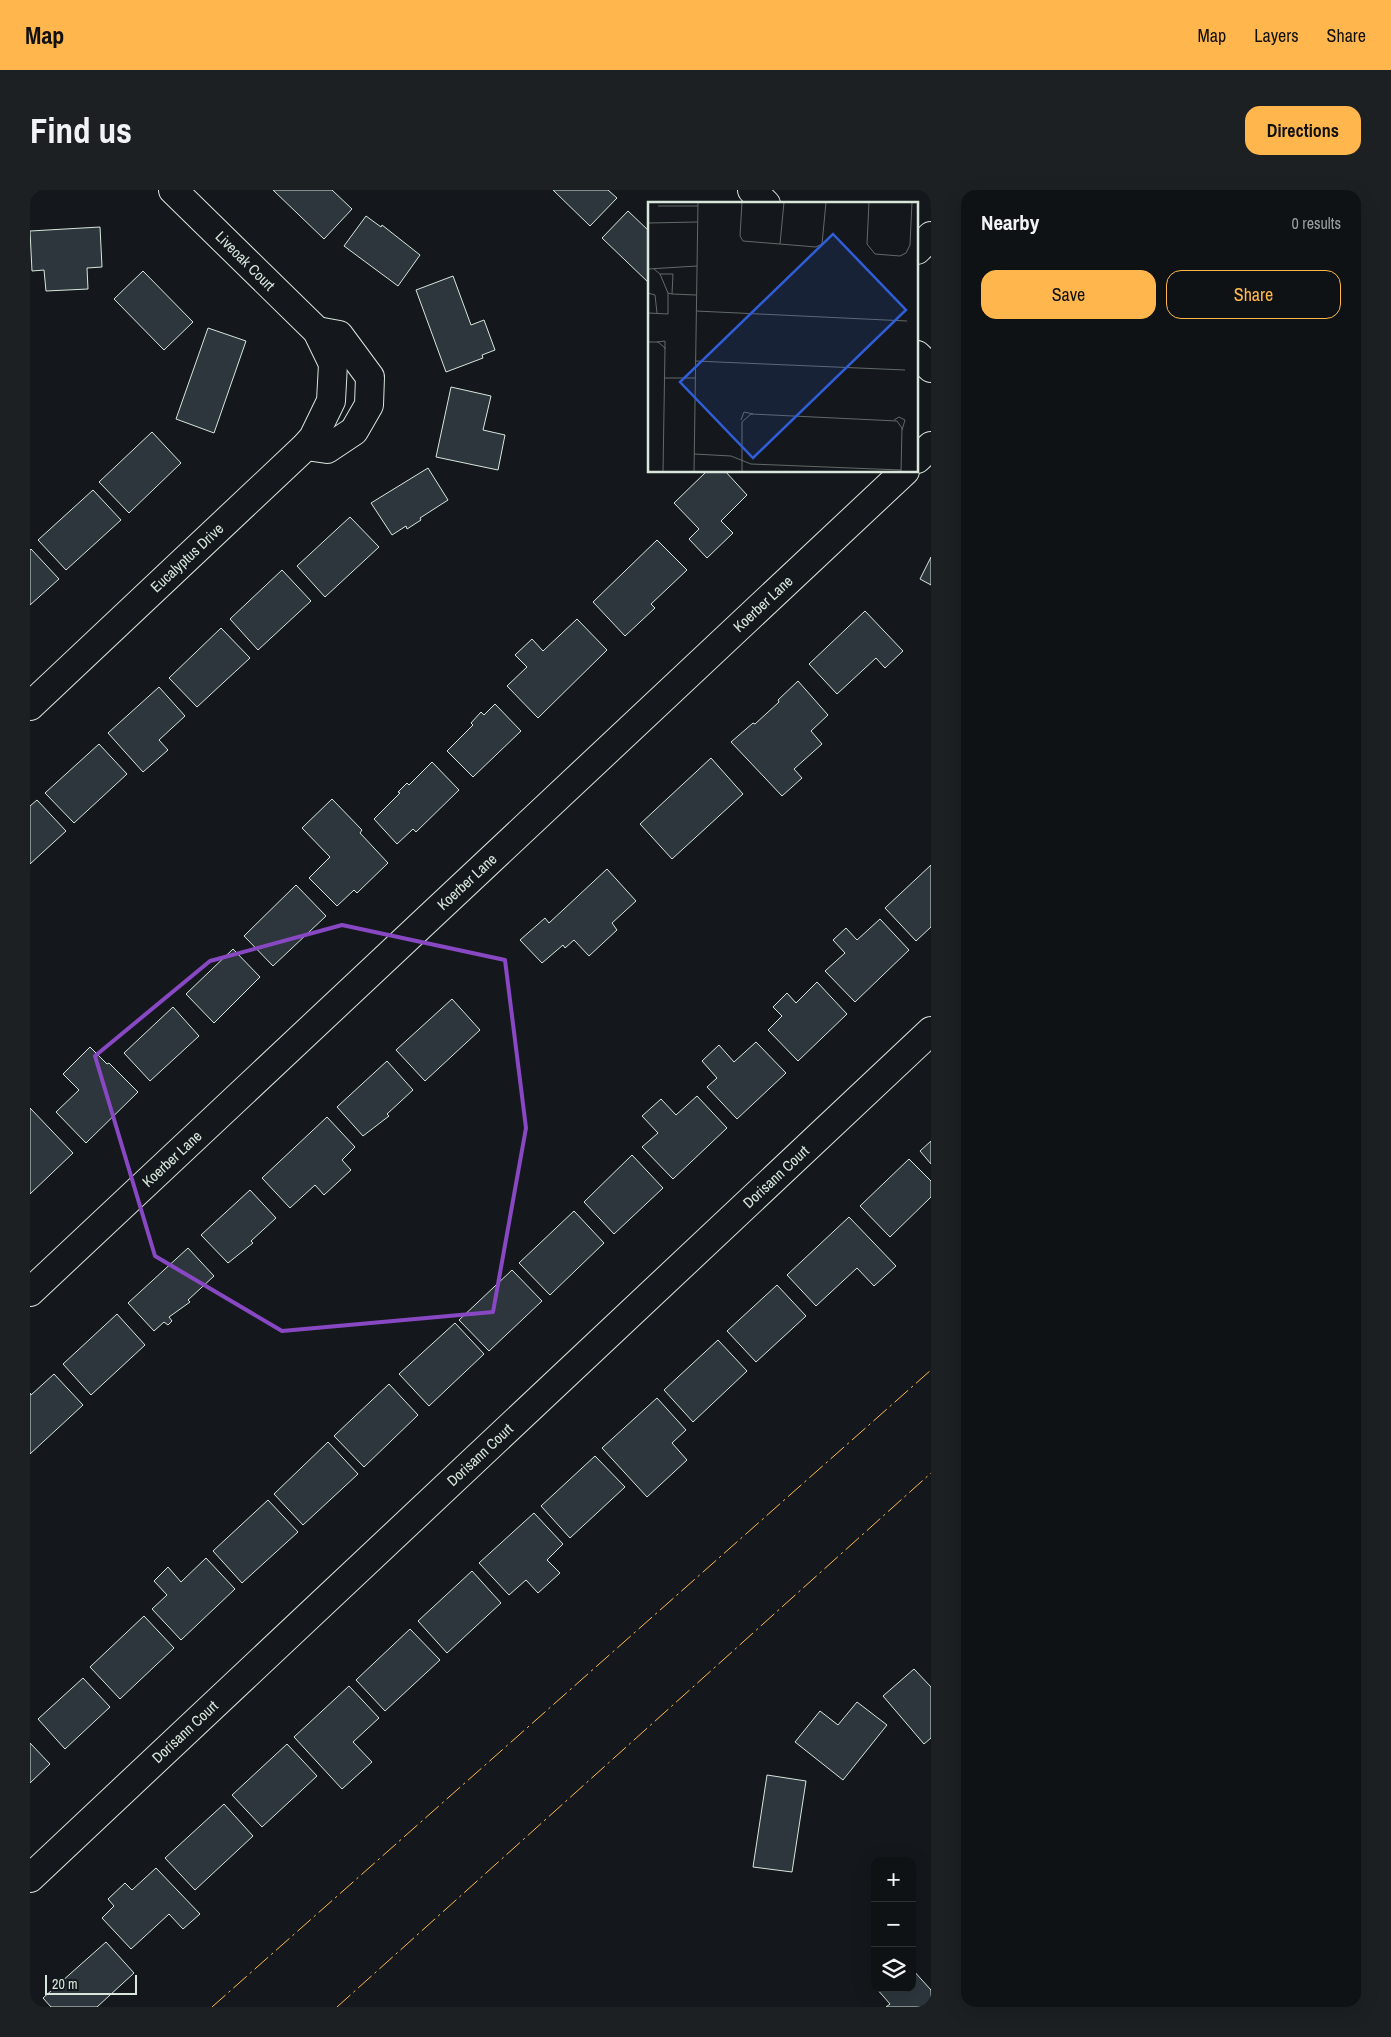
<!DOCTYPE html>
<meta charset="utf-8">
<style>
:root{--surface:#0f1215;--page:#1d2022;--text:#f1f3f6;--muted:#9b9ea0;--line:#2f3234;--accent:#ffb74d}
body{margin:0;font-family:"Archivo Narrow",sans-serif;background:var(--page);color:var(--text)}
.controls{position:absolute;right:15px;bottom:15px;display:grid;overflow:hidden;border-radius:10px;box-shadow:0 5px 20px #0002}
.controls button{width:45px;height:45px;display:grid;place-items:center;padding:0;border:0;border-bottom:1px solid var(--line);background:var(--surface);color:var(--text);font:25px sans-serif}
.scale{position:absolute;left:15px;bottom:12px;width:92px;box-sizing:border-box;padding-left:5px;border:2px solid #d8e6dc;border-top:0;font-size:14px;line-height:18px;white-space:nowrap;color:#d8e6dc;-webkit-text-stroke:4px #14181c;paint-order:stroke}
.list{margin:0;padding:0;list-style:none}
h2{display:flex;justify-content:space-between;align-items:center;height:65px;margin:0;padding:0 20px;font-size:21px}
h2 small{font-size:16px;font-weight:400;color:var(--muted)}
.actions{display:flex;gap:10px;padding:15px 20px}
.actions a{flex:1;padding:11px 0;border:1px solid var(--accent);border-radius:15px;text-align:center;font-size:18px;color:var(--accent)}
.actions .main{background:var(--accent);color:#111}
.icon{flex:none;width:28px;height:28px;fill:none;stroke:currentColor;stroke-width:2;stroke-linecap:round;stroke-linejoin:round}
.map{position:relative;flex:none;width:901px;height:1817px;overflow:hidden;border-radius:15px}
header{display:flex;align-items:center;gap:30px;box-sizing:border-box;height:70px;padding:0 25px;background:var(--accent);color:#111}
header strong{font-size:24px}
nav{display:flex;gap:28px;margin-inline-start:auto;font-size:18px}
.intro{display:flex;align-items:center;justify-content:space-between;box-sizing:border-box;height:120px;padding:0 30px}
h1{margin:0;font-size:35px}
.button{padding:12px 22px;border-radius:15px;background:var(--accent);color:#111;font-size:18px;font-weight:700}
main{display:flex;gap:30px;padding:0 30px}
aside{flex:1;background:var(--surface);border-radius:15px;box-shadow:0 5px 20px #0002}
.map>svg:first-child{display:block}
.building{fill:#2c363c;stroke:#d8e6dc}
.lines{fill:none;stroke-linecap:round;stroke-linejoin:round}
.street-casing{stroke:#d8e6dc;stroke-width:30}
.secondary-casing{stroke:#d8e6dc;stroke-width:30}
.street{stroke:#14181c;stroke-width:28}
.secondary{stroke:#14181c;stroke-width:28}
.power{stroke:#ffb74d;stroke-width:1;stroke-dasharray:18 4 2.5 4;stroke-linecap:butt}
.marked{fill:none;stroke:#8948c3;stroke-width:4;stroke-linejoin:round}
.labels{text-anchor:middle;stroke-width:4;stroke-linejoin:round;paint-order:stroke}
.street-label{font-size:15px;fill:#d8e6dc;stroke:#14181c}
.inset-road{fill:none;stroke:#626a69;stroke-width:1}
.view{fill:#305dd8;fill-opacity:0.15;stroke:#305dd8;stroke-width:2.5}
.inset-edge{fill:none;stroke:#d8e6dc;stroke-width:2.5}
</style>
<header>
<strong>Map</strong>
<nav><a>Map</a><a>Layers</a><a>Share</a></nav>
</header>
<div class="intro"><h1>Find us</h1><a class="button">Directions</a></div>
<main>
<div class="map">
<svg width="901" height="1817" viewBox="0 0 901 1817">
<rect width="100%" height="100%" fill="#14181c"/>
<g class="building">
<path d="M243,0H302L322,19L294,49Z"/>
<path d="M523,0H578L587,8L560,36Z"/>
<path d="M598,21L620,42V94L572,48Z"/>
<path d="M336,26L351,37L352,35L390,65L368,96L314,56Z"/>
<path d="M70,37L72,77L57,78L58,99L16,101L14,80L2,81L0,41Z"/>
<path d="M113,81L163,132L134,160L84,109Z"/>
<path d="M423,86L441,135L454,130L465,160L452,165L453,168L416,182L386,100Z"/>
<path d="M178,138L216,151L184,243L146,229Z"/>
<path d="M421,197L461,206L453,240L475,245L468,280L406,267Z"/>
<path d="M122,242L151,273L99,323L69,292Z"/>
<path d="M398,278L418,310L390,328L391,330L377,339L376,336L362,345L341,313Z"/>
<path d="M677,281H695L717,305L691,331L703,343L677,368L659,349L669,339L644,313Z"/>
<path d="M63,300L91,330L36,380L8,350Z"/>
<path d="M320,327L349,357L295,407L267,376Z"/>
<path d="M627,350L657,380L621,414L625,418L595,446L563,412Z"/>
<path d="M1,359L29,389L0,415V360Z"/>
<path d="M901,367V395L890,389Z"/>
<path d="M252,380L281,411L228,460L200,429Z"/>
<path d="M835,421L873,461L855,478L846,468L807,504L779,474Z"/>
<path d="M547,429L577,460L508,528L477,496L497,477L485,465L502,449L513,461Z"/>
<path d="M191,438L220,468L167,517L139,488Z"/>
<path d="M768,491L798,525L781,541L792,554L764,579L772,588L752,606L701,552L723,533L725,534L749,512L748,510Z"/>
<path d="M129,497L155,526L129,550L138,560L113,582L78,543Z"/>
<path d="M465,514L491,541L443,587L417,561L443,535L441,533L451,522L454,525Z"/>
<path d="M69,554L97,584L44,633L15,603Z"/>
<path d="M681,568L713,604L642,669L610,634Z"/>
<path d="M402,572L429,600L386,642L383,639L367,654L344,629L370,603L368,602L377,593L379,595Z"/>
<path d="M302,609L332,640L330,643L358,673L327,703L324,700L307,716L279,688L300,667L272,638Z"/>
<path d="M7,610L36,641L0,674V616Z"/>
<path d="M901,675V737L886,751L855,718Z"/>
<path d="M577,679L606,711L582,733L587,740L559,766L544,750L535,758L533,755L512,773L490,750L515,728L519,733Z"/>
<path d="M266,695L296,726L243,776L214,746Z"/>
<path d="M850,729L879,760L825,812L795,781L815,763L803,750L816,738L827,750Z"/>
<path d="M203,759L230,787L184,833L156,804Z"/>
<path d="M787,792L817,824L768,871L738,840L752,826L743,817L757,803L766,813Z"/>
<path d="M422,809L450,840L395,891L366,860Z"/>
<path d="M143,817L169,846L120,891L94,863Z"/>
<path d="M726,852L756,883L707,929L677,897L687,888L672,871L689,855L704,872Z"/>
<path d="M60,857L77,874L79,873L108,902L56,953L26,922L49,900L33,884Z"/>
<path d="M357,871L383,900L357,924L359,926L333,946L307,917Z"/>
<path d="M667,906L697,938L643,989L612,957L628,943L612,926L631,909L646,925Z"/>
<path d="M0,918L43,963L0,1004Z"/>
<path d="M297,927L325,957L312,970L321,980L294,1005L285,995L260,1018L232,988Z"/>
<path d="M901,951V974L890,961Z"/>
<path d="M602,965L633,998L584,1044L554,1012Z"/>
<path d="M879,969L901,991V1007L860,1047L830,1016Z"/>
<path d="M220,1000L246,1028L221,1051L223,1053L198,1073L171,1045Z"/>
<path d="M544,1021L574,1053L520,1105L489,1073Z"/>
<path d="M819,1027L866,1076L844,1096L827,1078L786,1116L757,1085Z"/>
<path d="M158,1058L184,1086L158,1110L160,1112L139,1127L142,1131L138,1135L134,1132L124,1141L98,1113Z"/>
<path d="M482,1080L512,1111L459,1161L429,1130Z"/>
<path d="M747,1095L776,1126L726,1172L697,1141Z"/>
<path d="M87,1124L115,1155L61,1205L33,1174Z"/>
<path d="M425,1133L454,1164L399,1216L369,1184Z"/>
<path d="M688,1150L717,1181L663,1232L634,1200Z"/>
<path d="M24,1184L53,1215L0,1264V1203L1,1205Z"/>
<path d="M359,1194L388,1225L334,1277L304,1246Z"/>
<path d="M627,1208L656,1240L642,1253L657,1270L617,1307L572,1258Z"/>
<path d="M298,1252L328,1284L273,1335L244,1304Z"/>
<path d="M565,1266L595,1297L540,1348L511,1316Z"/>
<path d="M238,1310L268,1342L212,1393L183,1361Z"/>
<path d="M504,1323L533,1354L517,1370L530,1383L508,1403L496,1390L479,1405L449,1373Z"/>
<path d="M176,1368L205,1399L151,1450L122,1419L137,1405L124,1391L138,1377L151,1392Z"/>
<path d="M442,1381L471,1413L417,1463L388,1431Z"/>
<path d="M114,1426L144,1458L90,1509L60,1477Z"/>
<path d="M380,1439L410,1470L355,1521L326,1490Z"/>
<path d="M884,1479L901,1497V1548L894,1554L853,1506Z"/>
<path d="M53,1488L80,1517L35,1559L8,1529Z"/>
<path d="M319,1496L349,1528L323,1552L342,1572L312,1599L264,1547Z"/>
<path d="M827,1512L857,1535L813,1590L765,1552L790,1521L808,1535Z"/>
<path d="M0,1553L20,1574L0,1593Z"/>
<path d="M257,1554L287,1586L232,1637L202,1605Z"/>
<path d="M737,1585L776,1591L762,1682L723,1677Z"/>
<path d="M194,1614L223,1646L165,1700L135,1668Z"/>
<path d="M126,1678L170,1724L153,1739L139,1724L101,1759L72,1728L84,1716L78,1709L95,1693L102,1700Z"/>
<path d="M76,1752L104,1783L67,1817H21L13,1808Z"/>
<path d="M882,1779L901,1800V1817H856L860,1814L846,1798H882Z"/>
</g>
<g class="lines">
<g class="street-casing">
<g id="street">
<path d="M887,60L901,46"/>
<path d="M276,256L297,259L324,241L339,215L340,187L309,145L287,141"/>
<path d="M887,269L901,256"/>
<path d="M0,516L276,256L283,248L301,211L303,174L287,141L143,0"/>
<path d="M0,1102L875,281"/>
<path d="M0,1688L901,841"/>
</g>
</g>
<g class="secondary-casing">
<g id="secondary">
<path d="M722,0L736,14"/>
<path d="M887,165L901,178"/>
</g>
</g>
<use href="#street" class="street"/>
<use href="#secondary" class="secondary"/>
<g class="power">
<path d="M182,1817L901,1180"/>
<path d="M307,1817L901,1283"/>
</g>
</g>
<path class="marked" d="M312,735L475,770L496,938L463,1122L252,1141L125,1066L65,866L180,771Z"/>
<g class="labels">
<g class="street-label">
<text transform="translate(215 71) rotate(45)" y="5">Liveoak Court</text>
<text transform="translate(157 368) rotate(-43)" y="5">Eucalyptus Drive</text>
<text transform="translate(733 414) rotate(-43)" y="5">Koerber Lane</text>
<text transform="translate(437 692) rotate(-43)" y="5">Koerber Lane</text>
<text transform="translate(142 969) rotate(-43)" y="5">Koerber Lane</text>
<text transform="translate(746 987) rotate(-43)" y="5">Dorisann Court</text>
<text transform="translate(450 1265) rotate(-43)" y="5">Dorisann Court</text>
<text transform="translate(155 1542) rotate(-43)" y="5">Dorisann Court</text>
</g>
</g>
<g transform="translate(618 12)">
<rect width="270" height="270" fill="#14181c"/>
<path class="inset-road" d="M94,0L92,34L95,39L168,45L174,42L178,0M221,0L219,42L227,52L252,54L258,51L262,43L264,0M10,4H50M0,21L49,20M132,42L136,0M0,67L49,64M6,67L12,72L20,91M12,72H25L24,92L48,93M0,91L7,93L9,111M48,109L259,119M0,111L20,112V91L24,92M0,140H10L17,146L15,270M9,140L17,139V147M47,159L257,168M17,176H47M93,218L96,210L105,212M246,218L251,215L257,218L254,228M46,252L83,254L103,262L253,268M46,270L50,0M94,270V220L103,212L249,219L254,226L253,270"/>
<path class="view" d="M185,32L258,108L105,256L32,180Z"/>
<rect width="270" height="270" class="inset-edge"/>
</g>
</svg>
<div class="controls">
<button>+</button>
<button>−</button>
<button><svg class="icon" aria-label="layers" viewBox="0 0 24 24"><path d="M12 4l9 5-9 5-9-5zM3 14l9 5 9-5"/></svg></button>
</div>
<div class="scale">20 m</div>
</div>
<aside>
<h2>Nearby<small>0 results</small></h2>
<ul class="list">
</ul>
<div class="actions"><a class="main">Save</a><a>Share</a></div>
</aside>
</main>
